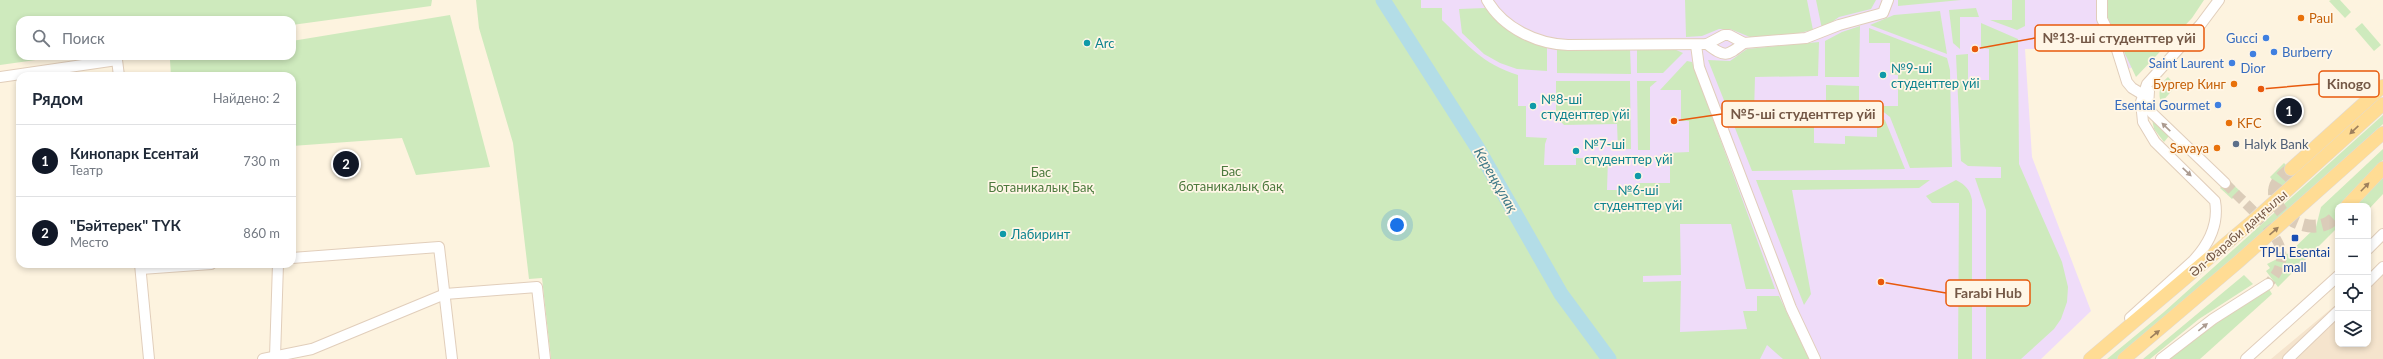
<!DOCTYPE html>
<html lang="ru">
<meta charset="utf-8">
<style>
:root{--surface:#fff;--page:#f6f6f7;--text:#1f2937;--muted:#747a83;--line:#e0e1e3;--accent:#111827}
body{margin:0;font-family:Lato,sans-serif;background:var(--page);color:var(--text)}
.controls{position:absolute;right:12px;bottom:12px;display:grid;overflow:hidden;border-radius:8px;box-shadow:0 2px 6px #0003}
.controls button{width:36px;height:36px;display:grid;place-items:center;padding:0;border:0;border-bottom:1px solid var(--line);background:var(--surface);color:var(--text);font:20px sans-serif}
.you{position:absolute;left:1397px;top:225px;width:14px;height:14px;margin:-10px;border:3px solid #fff;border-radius:50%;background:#1a73e8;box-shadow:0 0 0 6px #1a73e833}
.badge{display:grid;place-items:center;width:26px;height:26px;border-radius:50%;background:var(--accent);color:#fff;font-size:13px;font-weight:700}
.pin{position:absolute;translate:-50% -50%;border:2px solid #fff;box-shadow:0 1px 4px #0006}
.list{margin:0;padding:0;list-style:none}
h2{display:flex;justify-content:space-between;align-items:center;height:52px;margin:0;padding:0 16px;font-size:17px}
h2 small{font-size:13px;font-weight:400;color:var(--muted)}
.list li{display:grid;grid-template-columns:26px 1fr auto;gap:12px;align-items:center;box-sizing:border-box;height:72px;padding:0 16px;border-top:1px solid var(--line)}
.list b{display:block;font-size:15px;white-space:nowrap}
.list p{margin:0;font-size:13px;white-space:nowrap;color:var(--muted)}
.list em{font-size:13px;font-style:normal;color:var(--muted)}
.icon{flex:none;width:22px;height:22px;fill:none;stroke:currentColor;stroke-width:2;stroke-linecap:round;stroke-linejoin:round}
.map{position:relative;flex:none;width:2383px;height:359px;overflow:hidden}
.search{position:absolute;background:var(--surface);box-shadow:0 2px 6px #0003;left:16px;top:16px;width:280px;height:44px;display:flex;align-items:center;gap:10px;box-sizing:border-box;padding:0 14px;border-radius:12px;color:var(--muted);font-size:15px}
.panel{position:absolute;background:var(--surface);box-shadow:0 2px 6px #0003;left:16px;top:72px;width:280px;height:196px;border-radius:12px}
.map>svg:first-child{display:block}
.residential{fill:#f5e4cd}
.education{fill:#efdcf9}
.green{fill:#ceeabd}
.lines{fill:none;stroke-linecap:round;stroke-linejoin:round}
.river{stroke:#b3dde7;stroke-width:15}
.minor-tunnel{stroke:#dbccb9;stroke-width:10;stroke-dasharray:10 5;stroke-linecap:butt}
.major-tunnel{stroke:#dbccb9;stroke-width:13;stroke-dasharray:13 6;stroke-linecap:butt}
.minor-casing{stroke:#e1cebb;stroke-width:12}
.major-casing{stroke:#e0dad6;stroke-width:14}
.minor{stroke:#fff;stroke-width:10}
.major{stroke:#ffdc94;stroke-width:13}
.oneway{fill:#ac9b90}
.oneway2{fill:#9e805d}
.food-dot{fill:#e8710a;stroke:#fff6e6;stroke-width:1.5}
.shop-dot{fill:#3f7fe0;stroke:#fff6e6;stroke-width:1.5}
.culture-dot{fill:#0f9aa8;stroke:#fff6e6;stroke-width:1.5}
.service-dot{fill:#5c6f8a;stroke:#fff6e6;stroke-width:1.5}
.transit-dot{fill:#1a4fb4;stroke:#fff6e6;stroke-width:1.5}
.labels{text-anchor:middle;stroke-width:3.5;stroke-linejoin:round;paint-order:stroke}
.food-label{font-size:13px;fill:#c56008;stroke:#fff6e6;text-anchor:start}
.shop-label{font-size:13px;fill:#366cbe;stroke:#fff6e6;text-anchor:end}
.culture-label{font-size:13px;fill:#0d838f;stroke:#fff6e6;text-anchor:start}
.service-label{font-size:13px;fill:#4e5e75;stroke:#fff6e6;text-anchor:start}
.park-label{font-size:13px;fill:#4d7a3e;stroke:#fff6e6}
.street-label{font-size:13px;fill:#745846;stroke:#fff6e6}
.transit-label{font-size:13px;fill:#164399;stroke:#fff6e6}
.water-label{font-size:14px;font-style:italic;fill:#3f7988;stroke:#fff6e6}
.leader{fill:none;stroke:#e8590c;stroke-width:1.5}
.callout-dot{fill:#e8590c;stroke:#fff6e6;stroke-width:1.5}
.callout{fill:#fff6e6;stroke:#e8590c;stroke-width:1.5}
.callout-label{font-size:14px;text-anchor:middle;font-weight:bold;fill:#745846}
</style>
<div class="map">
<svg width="2383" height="359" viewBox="0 0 2383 359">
<rect width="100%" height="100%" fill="#fdf3df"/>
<path class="residential" d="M2383,265V359H2271L2338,303V344H2368V278Z"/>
<path class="education" d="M1391,0H2196L2142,65L2119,71L2111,48L2025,49L2032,157L2091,311L2041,359H1605Z"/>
<g class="green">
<path d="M0,0H432L431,6L292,25V20H20V56H64L0,65Z"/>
<path d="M476,0H1421V8H1442V20C1469,46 1481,63 1518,75V106H1526V137L1547,138L1545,144L1544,165H1576V158L1608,159L1607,190H1638V183H1670V162L1667,153L1689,152V121H1681V90H1660L1687,61L1692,62L1775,289H1746L1731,224H1680L1681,275L1643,276V282L1681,281L1680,332L1747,329L1743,311H1757V296H1779L1809,359H1783L1767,345L1760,359H551L542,278L529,279L513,143L479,28Z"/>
<path d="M1685,0H1807L1813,30L1794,34L1750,37L1730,29H1719L1702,36L1686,37Z"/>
<path d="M1816,0H1876L1871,9L1839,17L1822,29Z"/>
<path d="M1898,0H1961L1898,6Z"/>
<path d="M2012,0H2025V26L2017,30L1990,20H2012Z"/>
<path d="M2108,0H2204L2192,18L2136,77L2108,18Z"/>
<path d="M2331,0H2340L2351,12L2345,18L2329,1Z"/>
<path d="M1485,8L1509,31L1547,48V71L1517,69L1500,63L1484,54L1462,33L1459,9Z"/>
<path d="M1976,8L1979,17H1960V49L1953,43L1949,10Z"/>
<path d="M1940,11L1947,54L1870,25L1894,15Z"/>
<path d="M450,15L490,167L416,175L402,138L292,146V76H171L170,60L197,56H292V41Z"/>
<path d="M1981,23L2018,39L2019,164L2062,262L2068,287L2067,302L2061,319L2054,329L2021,359H1986V210L1975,178H2001V167L1968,166L1961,161L1956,55L1968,54V80H1989V49L1981,48Z"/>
<path d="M2362,23L2381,45L2374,51L2355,29Z"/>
<path d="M1860,26L1859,77H1825V41L1842,32Z"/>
<path d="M1869,28L1947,58L1950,70L1952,167L1910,168L1890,117L1876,106H1898V75L1890,74V43H1869Z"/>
<path d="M1819,42L1818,76L1755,77L1754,113H1786V106L1818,107L1814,122V143L1845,144V136L1877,137V116L1885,120L1905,169L1752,171L1708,60L1730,61L1747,49Z"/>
<path d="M1557,48L1630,49L1631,74L1557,73Z"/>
<path d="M1637,49H1674L1683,53L1663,73H1637Z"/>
<path d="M2168,77L2176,86L2161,103C2158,94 2159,84 2168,77Z"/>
<path d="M1556,81H1630L1631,149H1618L1617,124L1564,125L1556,117Z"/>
<path d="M1637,81H1657L1650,87V150H1638Z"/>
<path d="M1826,85L1859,86V107H1826Z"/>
<path d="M2383,115V124L2168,318L2117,359H2107L2164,312Z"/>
<path d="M2152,119L2169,136L2164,142L2154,129Z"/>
<path d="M2383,149V160L2335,210L2338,214V227L2278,287L2266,271L2270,268L2267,264L2289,253L2316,227L2321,207Z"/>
<path d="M2284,163L2296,175L2283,186L2269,193L2268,190L2274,182L2270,177Z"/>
<path d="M2383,177V194L2368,210V206H2354Z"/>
<path d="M1756,180H1930L1919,188L1792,190L1811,294L1804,305Z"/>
<path d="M1956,180C1966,185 1970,190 1972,200V359H1958L1959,203H1932L1926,196Z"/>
<path d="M2228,180L2240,191L2232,199L2220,188Z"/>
<path d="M2244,275L2253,284L2199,319L2150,359H2143Z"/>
<path d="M2269,289L2272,294L2200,359H2170L2206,329Z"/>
</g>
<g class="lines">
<path class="river" d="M1383,0L1477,147L1561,294L1609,359"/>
<path class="minor-tunnel" d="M2225,183C2239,198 2278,231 2281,251C2283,265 2277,274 2268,284"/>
<path class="major-tunnel" d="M2291,169C2285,174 2277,180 2275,188C2270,215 2306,234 2328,223C2332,221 2335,217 2338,215"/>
<g class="minor-casing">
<g id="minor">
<path d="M1487,0C1503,28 1537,44 1568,45L1707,44L1724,35H1729L1744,43L1806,38L1839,25L1883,13L1888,0"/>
<path d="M2102,0V19L2117,50L2127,82L2132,88L2142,94"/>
<path d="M1707,44C1725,58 1727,56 1744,43"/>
<path d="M1696,45L1699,67L1791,308L1815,359"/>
<path d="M0,77L117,60L119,76"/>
<path d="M2149,91L2148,107L2152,113L2225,183"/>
<path d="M2368,249L2383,234"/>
<path d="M292,258L439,247L452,359"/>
<path d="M140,264L149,359"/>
<path d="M141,269L211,264"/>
<path d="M2368,282L2383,267"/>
<path d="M2130,318L2193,261C2209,244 2219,224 2215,201L2155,142L2143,122L2141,102L2147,84L2201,24L2219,0"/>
<path d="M275,357L278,264"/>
<path d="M263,359L312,349L445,294L537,287L545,359"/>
<path d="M2161,359L2213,319L2268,284"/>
<path d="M2246,359L2338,276"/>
<path d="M2288,359L2338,311"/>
</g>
</g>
<g class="major-casing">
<g id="major">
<path d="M2291,169L2383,86"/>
<path d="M2347,206L2383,168"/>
<path d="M2090,359L2254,220L2383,104"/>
<path d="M2124,359L2237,263L2383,133"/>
</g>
</g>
<use href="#minor" class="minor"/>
<use href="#major" class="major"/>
</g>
<defs><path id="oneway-solid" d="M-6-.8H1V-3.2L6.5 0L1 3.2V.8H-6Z"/></defs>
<g class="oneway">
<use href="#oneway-solid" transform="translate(2166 127) rotate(-136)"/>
<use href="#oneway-solid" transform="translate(2187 172) rotate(43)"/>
<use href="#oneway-solid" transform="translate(2203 327) rotate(-39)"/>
</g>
<g class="oneway2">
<use href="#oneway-solid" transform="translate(2354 130) rotate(137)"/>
<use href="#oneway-solid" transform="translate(2365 187) rotate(-46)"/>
<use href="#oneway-solid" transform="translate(2274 231) rotate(-41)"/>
<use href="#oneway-solid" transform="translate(2155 334) rotate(-39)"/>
</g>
<g class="food-dot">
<circle cx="2301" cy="18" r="4"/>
<circle cx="2234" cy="84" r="4"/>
<circle cx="2229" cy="123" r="4"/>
<circle cx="2217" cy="148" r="4"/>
</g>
<g class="shop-dot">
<circle cx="2266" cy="38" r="4"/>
<circle cx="2274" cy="52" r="4"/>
<circle cx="2253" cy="54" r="4"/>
<circle cx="2232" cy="63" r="4"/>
<circle cx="2218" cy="105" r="4"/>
</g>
<g class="culture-dot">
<circle cx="1087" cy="43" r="4"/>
<circle cx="1883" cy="75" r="4"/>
<circle cx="1533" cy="106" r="4"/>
<circle cx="1576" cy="151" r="4"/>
<circle cx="1638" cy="176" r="4"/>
<circle cx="1003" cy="234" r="4"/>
</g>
<circle class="service-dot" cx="2236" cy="144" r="4"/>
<rect class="transit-dot" x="2291" y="234" width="8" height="8" rx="2"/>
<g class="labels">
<g class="food-label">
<text x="2309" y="23">Paul</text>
<text x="2226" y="89" text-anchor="end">Бургер Кинг</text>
<text x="2237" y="128">KFC</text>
<text x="2209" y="153" text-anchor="end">Savaya</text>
</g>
<g class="shop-label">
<text x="2258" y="43">Gucci</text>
<text x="2282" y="57" text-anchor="start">Burberry</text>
<text x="2224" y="68">Saint Laurent</text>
<text x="2253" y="73" text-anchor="middle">Dior</text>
<text x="2210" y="110">Esentai Gourmet</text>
</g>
<g class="culture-label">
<text x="1095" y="48">Arc</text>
<text x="1891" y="73">№9-ші<tspan x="1891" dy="15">студенттер үйі</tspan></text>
<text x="1541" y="104">№8-ші<tspan x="1541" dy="15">студенттер үйі</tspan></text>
<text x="1584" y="149">№7-ші<tspan x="1584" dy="15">студенттер үйі</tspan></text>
<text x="1638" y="195" text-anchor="middle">№6-ші<tspan x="1638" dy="15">студенттер үйі</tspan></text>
<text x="1011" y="239">Лабиринт</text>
</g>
<g class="service-label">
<text x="2244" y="149">Halyk Bank</text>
</g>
<g class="park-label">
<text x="1231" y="176">Бас<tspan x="1231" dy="15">ботаникалық бақ</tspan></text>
<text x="1041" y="177">Бас<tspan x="1041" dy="15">Ботаникалық Бақ</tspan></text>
</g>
<g class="street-label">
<text transform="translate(2238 233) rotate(-41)" y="5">Әл-Фараби даңғылы</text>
</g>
<g class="transit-label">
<text x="2295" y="257">ТРЦ Esentai<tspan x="2295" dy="15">mall</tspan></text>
</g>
<g class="water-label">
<text transform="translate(1496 180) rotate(60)" y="5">Кереңқұлақ</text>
</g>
</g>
<path class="leader" d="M1975 49L2035 38M2261 89L2319 84M1674 121L1722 114M1881 282L1946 293"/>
<g class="callout-dot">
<circle cx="1975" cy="49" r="4"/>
<circle cx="2261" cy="89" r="4"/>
<circle cx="1674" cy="121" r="4"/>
<circle cx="1881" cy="282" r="4"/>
</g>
<g class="callout">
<rect x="2035" y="25" width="169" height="26" rx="4"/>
<rect x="2319" y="71" width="60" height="26" rx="4"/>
<rect x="1722" y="101" width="161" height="26" rx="4"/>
<rect x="1946" y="280" width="84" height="26" rx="4"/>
</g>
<g class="callout-label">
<text x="2119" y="43">№13-ші студенттер үйі</text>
<text x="2349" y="89">Kinogo</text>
<text x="1803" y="119">№5-ші студенттер үйі</text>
<text x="1988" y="298">Farabi Hub</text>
</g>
</svg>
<div class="controls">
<button>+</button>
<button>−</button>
<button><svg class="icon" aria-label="locate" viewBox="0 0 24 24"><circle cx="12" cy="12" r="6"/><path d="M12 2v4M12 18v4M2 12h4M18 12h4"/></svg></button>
<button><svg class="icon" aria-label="layers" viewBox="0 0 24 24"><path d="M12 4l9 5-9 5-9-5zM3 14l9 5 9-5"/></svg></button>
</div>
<div class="you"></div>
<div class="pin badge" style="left:2289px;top:111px">1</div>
<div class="pin badge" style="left:346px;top:164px">2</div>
<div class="search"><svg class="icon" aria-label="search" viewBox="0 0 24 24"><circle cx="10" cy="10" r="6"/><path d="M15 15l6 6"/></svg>Поиск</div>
<section class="panel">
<h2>Рядом<small>Найдено: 2</small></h2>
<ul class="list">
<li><span class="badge">1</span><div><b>Кинопарк Есентай</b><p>Театр</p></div><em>730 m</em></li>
<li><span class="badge">2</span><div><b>&quot;Бәйтерек&quot; ТҮК</b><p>Место</p></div><em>860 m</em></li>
</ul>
</section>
</div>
